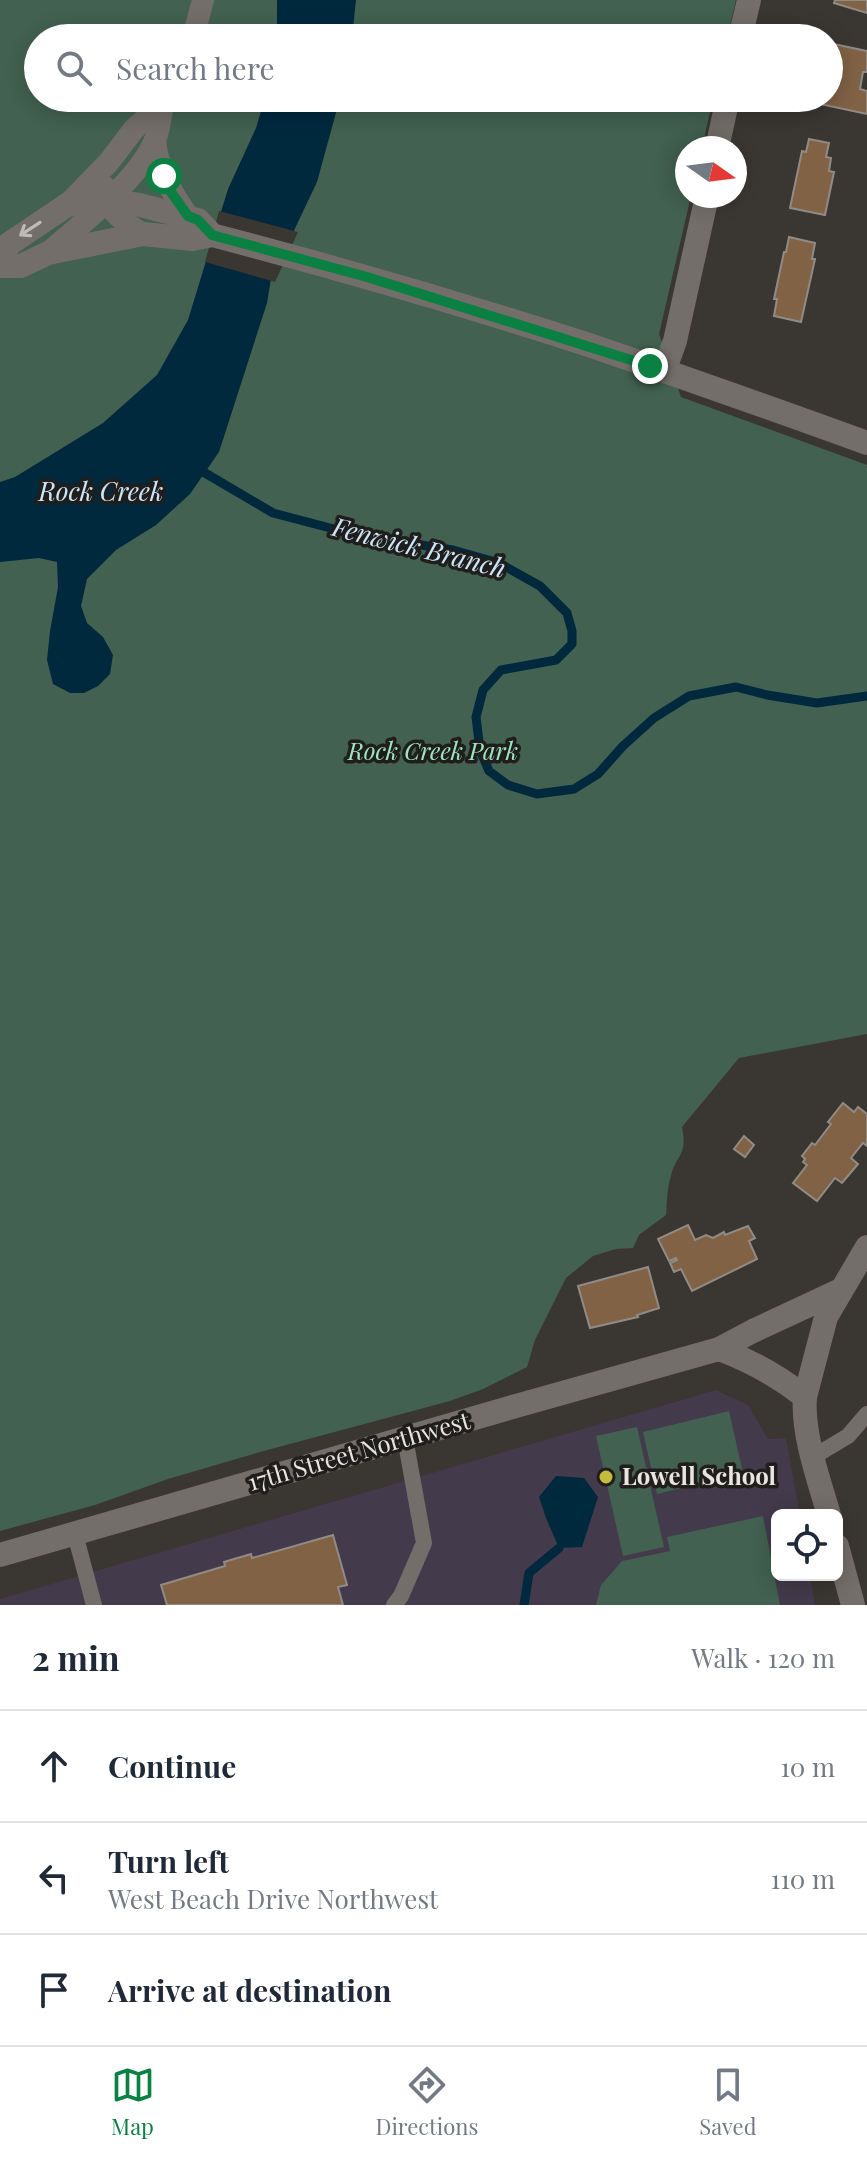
<!DOCTYPE html>
<meta charset="utf-8">
<style>
:root{--surface:#fff;--page:#f2f2f3;--text:#1f2937;--muted:#747a83;--line:#e0e1e3;--accent:#0b8043}
body{margin:0;font-family:"Playfair Display",serif;background:var(--page);color:var(--text)}
.controls{position:absolute;right:24px;bottom:24px;display:grid;overflow:hidden;border-radius:12px;box-shadow:0 4px 20px #0003}
.controls button{width:72px;height:72px;display:grid;place-items:center;padding:0;border:0;border-bottom:2px solid var(--line);background:var(--surface);color:var(--text);font:40px sans-serif}
.compass{position:absolute;left:675px;top:136px;width:72px;height:72px;border-radius:50%;background:var(--surface);box-shadow:0 4px 20px #0003;rotate:104deg}
.stop{position:absolute;width:24px;height:24px;margin:-18px;border:6px solid #0b8043;border-radius:50%;background:#fff}
.stop.end{background:#0b8043;border-color:#fff;box-shadow:0 2px 8px #0008}
.list{margin:0;padding:0;list-style:none}
h2{display:flex;justify-content:space-between;align-items:center;height:104px;margin:0;padding:0 32px;font-size:34px}
h2 small{font-size:26px;font-weight:400;color:var(--muted)}
.list li{display:grid;grid-template-columns:52px 1fr auto;gap:24px;align-items:center;box-sizing:border-box;height:112px;padding:0 32px;border-top:2px solid var(--line)}
.list b{display:block;font-size:30px;white-space:nowrap}
.list p{margin:0;font-size:26px;white-space:nowrap;color:var(--muted)}
.list em{font-size:26px;font-style:normal;color:var(--muted)}
.icon{flex:none;width:44px;height:44px;fill:none;stroke:currentColor;stroke-width:2;stroke-linecap:round;stroke-linejoin:round}
.map{position:relative;flex:none;width:867px;height:1605px;overflow:hidden}
.search{position:absolute;background:var(--surface);box-shadow:0 4px 20px #0003;left:24px;right:24px;top:24px;height:88px;display:flex;align-items:center;gap:20px;box-sizing:border-box;padding:0 28px;border-radius:44px;color:var(--muted);font-size:30px}
.sheet{height:440px;background:var(--surface)}
nav{display:flex;justify-content:space-around;align-items:center;box-sizing:border-box;height:112px;border-top:2px solid var(--line);background:var(--surface);font-size:22px;color:var(--muted)}
nav a{display:grid;justify-items:center;gap:4px}
nav .on{color:var(--accent)}
.map>svg:first-child{display:block}
.education{fill:#433a4b}
.green{fill:#426151}
.water{fill:#00293e}
.pier{fill:#3a3631}
.lines{fill:none;stroke-linecap:round;stroke-linejoin:round}
.stream{stroke:#00293e;stroke-width:9}
.building{fill:#816245;stroke:#918b86;stroke-width:2}
.service{stroke:#736e69;stroke-width:16}
.pedestrian{stroke:#736e69;stroke-width:22}
.minor{stroke:#736e69;stroke-width:24}
.tertiary{stroke:#736e69;stroke-width:24}
.oneway{stroke:#bebbb7}
.route{stroke:#0b8043;stroke-width:10}
.poi-dot{fill:#c5bc3d;stroke:#201e1c;stroke-width:3}
.labels{text-anchor:middle;stroke-width:7;stroke-linejoin:round;paint-order:stroke}
.park-label{font-size:24px;font-style:italic;fill:#9ee6c2;stroke:#201e1c}
.street-label{font-size:24px;fill:#e7e4e1;stroke:#201e1c}
.poi-label{font-size:24px;font-weight:bold;fill:#e7e4e1;stroke:#201e1c;text-anchor:start}
.water-label{font-size:26px;font-style:italic;fill:#cce6f7;stroke:#201e1c}
</style>
<div class="map">
<svg width="867" height="1605" viewBox="0 0 867 1605">
<rect width="100%" height="100%" fill="#3a3631"/>
<path class="education" d="M716,1390L748,1405L768,1439L786,1438L800,1515H777V1575H810L815,1605H0V1599Z"/>
<g class="green">
<path d="M0,0H736L727,38H38V98H713L702,148H687V196H691L659,334L681,397L867,465V1034L739,1058L682,1127C688,1157 676,1154 671,1176C667,1188 667,1202 666,1215L639,1235L633,1248L616,1249L593,1256L566,1278L535,1340L527,1367L483,1389L450,1401L260,1452L168,1479L95,1505L0,1531Z"/>
<path d="M729,1411L743,1473L657,1494L643,1432Z"/>
<path d="M637,1427L664,1547L623,1556L596,1436Z"/>
<path d="M763,1516L780,1605H596L601,1585L622,1561L670,1551L667,1537Z"/>
</g>
<g class="water">
<path d="M277,0H356L352,38H277Z"/>
<path d="M265,98H340L317,182L271,279L267,303L219,452L190,494L156,525L116,550L87,579L81,606L87,623L103,637L113,655L110,674L98,686L84,693H70L53,684L47,660L50,631L58,587L57,562L39,558L0,562V482L15,477L103,423L157,375L188,320L228,189L256,128Z"/>
<path d="M556,1476L584,1478L598,1497L582,1547L559,1548L546,1518L539,1497Z"/>
</g>
<path class="pier" d="M219,211L298,232L275,282L205,262Z"/>
<g class="lines">
<g class="stream">
<path d="M197,466L205,473L273,513L357,535L453,550L499,563L540,586L567,613L572,631V644L556,660L501,670L483,690L476,717L480,750L489,771L508,785L537,794L574,789L598,774L623,746L654,718L689,696L736,687L767,695L817,703L867,696"/>
<path d="M524,1605L529,1573L559,1548"/>
</g>
</g>
<g class="building">
<path d="M835,0H867V13L834,3Z"/>
<path d="M829,43L867,51V72H863L860,89L867,91V114L820,104L821,98H829Z"/>
<path d="M809,139L829,143L826,157L831,158L829,171L834,172L825,215L790,208L802,151L806,152Z"/>
<path d="M789,237L815,243L812,259H815L801,322L774,316L777,299H774L784,252H786Z"/>
<path d="M843,1103L854,1112L858,1107L867,1114V1146L863,1143L851,1158L858,1164L842,1183L835,1178L817,1201L793,1183L807,1165L803,1162L805,1159L802,1156L812,1143L815,1145L831,1124L828,1122Z"/>
<path d="M744,1136L754,1145L745,1157L734,1149Z"/>
<path d="M688,1225L695,1240L706,1235L713,1238L724,1232L725,1235L748,1226L755,1238L749,1241L757,1259L692,1291L681,1269L674,1272L670,1263L677,1260L676,1258L669,1261L658,1239Z"/>
<path d="M648,1267L659,1308L637,1315L638,1317L590,1328L578,1286Z"/>
<path d="M333,1535L347,1585L338,1587L343,1605H167L161,1585L225,1566L224,1562L251,1554L252,1558Z"/>
</g>
<g class="lines">
<g class="service">
<path d="M813,1457L848,1436L867,1414"/>
<path d="M75,1534L94,1605"/>
<path d="M394,1605L401,1596L424,1543L405,1438"/>
</g>
<g class="pedestrian">
<path d="M193,38L203,0"/>
<path d="M155,140C158,170 171,192 188,216"/>
<path d="M105,187C108,214 122,220 143,234"/>
<path d="M67,205L109,162L134,129L164,102"/>
<path d="M48,253C81,224 137,182 155,140C161,127 160,111 166,98"/>
</g>
<g class="minor">
<path d="M740,38L749,0"/>
<path d="M717,148L728,98"/>
<path d="M664,371L675,341L707,196"/>
<path d="M719,1349C752,1361 778,1376 805,1397"/>
<path d="M0,1555L516,1406L719,1349L753,1331L841,1290"/>
</g>
<g class="tertiary">
<path d="M0,260L9,244L67,205L107,200L140,205L198,220L212,235"/>
<path d="M0,266H21L48,253L143,234L193,239L212,235C338,268 462,304 586,344C680,376 773,409 867,443"/>
<path d="M829,1515C819,1480 802,1434 805,1397L826,1317L867,1247"/>
<path d="M837,1546L853,1605"/>
</g>
</g>
<defs><path id="oneway-shaft" d="M-6 0H5M1.5-3L5.5 0L1.5 3" fill="none" stroke-width="1.6" stroke-linecap="round" stroke-linejoin="round" transform="scale(2)"/></defs>
<use class="oneway" href="#oneway-shaft" transform="translate(30 229) rotate(147)"/>
<g class="lines">
<path class="route" d="M164,176L171,192L188,216L198,220L212,235L367,277L650,366"/>
</g>
<circle class="poi-dot" cx="606" cy="1477" r="8"/>
<g class="labels">
<g class="park-label">
<text x="433" y="760">Rock Creek Park</text>
</g>
<g class="street-label">
<text transform="translate(359 1452) rotate(-16)" y="8">17th Street Northwest</text>
</g>
<g class="poi-label">
<text x="622" y="1485">Lowell School</text>
</g>
<g class="water-label">
<text x="101" y="501">Rock Creek</text>
<text transform="translate(419 548) rotate(14)" y="9">Fenwick Branch</text>
</g>
</g>
</svg>
<div class="controls">
<button><svg class="icon" aria-label="locate" viewBox="0 0 24 24"><circle cx="12" cy="12" r="6"/><path d="M12 2v4M12 18v4M2 12h4M18 12h4"/></svg></button>
</div>
<svg class="compass" viewBox="-18 -18 36 36"><path d="M0-13l5 13h-10z" fill="#e53935"/><path d="M0 13l5-13h-10z" fill="#747a83"/></svg>
<div class="stop" style="left:164px;top:176px"></div>
<div class="stop end" style="left:650px;top:366px"></div>
<div class="search"><svg class="icon" aria-label="search" viewBox="0 0 24 24"><circle cx="10" cy="10" r="6"/><path d="M15 15l6 6"/></svg>Search here</div>
</div>
<section class="sheet">
<h2>2 min<small>Walk · 120 m</small></h2>
<ul class="list">
<li><svg class="icon" aria-label="ahead" viewBox="0 0 24 24"><path d="M12 20V5M6 11l6-6 6 6"/></svg><div><b>Continue</b></div><em>10 m</em></li>
<li><svg class="icon" aria-label="left" viewBox="0 0 24 24"><path d="M17 20v-9H6M10 6l-5 5 5 5"/></svg><div><b>Turn left</b><p>West Beach Drive Northwest</p></div><em>110 m</em></li>
<li><svg class="icon" aria-label="arrive" viewBox="0 0 24 24"><path d="M6 21V4h12l-3 4 3 4H6"/></svg><div><b>Arrive at destination</b></div></li>
</ul>
</section>
<nav>
<a class="on"><svg class="icon" aria-label="map" viewBox="0 0 24 24"><path d="M3 6l6-2 6 2 6-2v14l-6 2-6-2-6 2zM9 4v14M15 6v14"/></svg>Map</a>
<a><svg class="icon" aria-label="directions" viewBox="0 0 24 24"><path d="M12 3l9 9-9 9-9-9zM9 14v-3h6M13 9l2 2-2 2"/></svg>Directions</a>
<a><svg class="icon" aria-label="saved" viewBox="0 0 24 24"><path d="M7 4h10v16l-5-4-5 4z"/></svg>Saved</a>
</nav>
